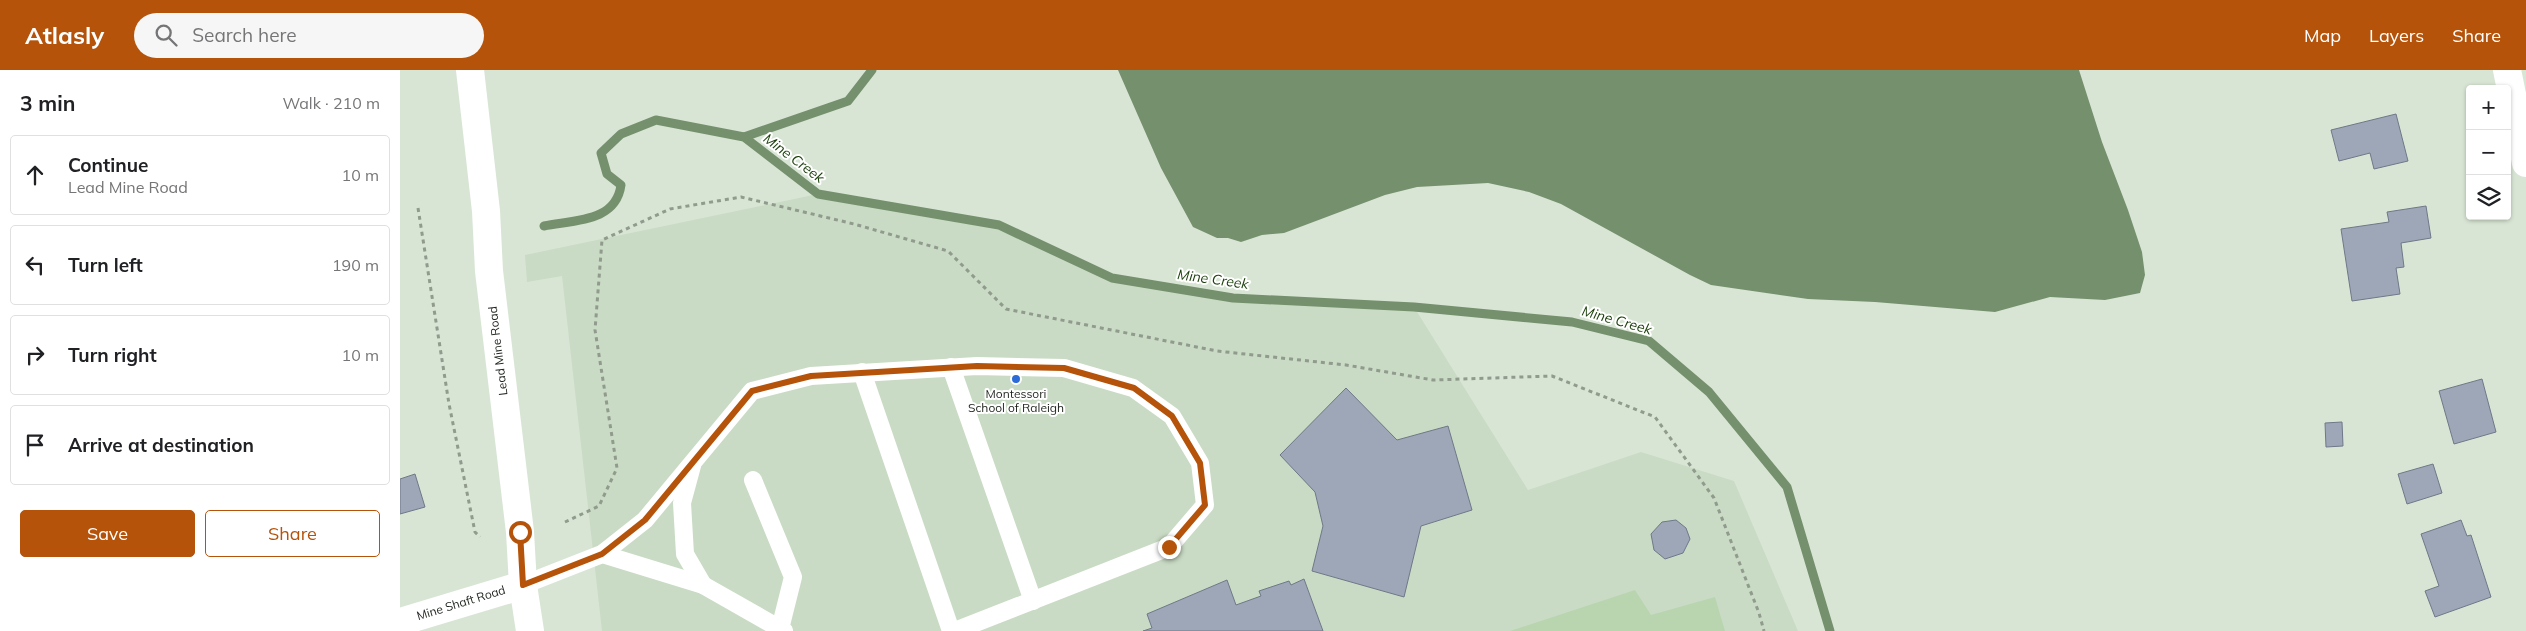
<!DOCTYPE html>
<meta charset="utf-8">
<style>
:root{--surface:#fff;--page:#f6f6f6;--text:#202124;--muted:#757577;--line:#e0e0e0;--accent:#b45309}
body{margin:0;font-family:Mulish,sans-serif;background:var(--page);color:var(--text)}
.controls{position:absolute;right:15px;top:15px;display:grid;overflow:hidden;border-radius:5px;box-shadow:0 1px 4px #0004}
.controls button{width:45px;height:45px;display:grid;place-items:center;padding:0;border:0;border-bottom:1px solid var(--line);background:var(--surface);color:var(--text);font:25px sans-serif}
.stop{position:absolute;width:15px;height:15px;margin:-11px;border:4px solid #b45309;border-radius:50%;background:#fff}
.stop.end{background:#b45309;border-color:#fff;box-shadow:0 1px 5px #0008}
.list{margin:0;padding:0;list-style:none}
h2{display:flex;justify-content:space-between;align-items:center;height:65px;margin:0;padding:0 20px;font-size:21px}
h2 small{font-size:16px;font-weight:400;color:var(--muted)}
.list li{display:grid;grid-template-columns:32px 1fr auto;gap:15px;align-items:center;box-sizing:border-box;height:80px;margin:0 10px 10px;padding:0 10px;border:1px solid var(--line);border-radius:5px}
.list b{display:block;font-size:19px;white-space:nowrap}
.list p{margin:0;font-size:16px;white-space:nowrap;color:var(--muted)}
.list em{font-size:16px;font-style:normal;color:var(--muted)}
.actions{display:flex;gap:10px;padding:15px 20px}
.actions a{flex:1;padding:11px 0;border:1px solid var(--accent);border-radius:5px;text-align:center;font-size:18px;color:var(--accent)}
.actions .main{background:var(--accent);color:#fff}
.icon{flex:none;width:28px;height:28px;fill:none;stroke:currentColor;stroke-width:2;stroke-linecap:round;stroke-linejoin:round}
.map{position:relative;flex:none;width:2126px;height:561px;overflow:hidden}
header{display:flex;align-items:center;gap:30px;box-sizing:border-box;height:70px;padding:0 25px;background:var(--accent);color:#fff}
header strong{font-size:24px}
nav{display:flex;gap:28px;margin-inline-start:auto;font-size:18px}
.search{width:350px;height:45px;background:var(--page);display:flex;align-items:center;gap:12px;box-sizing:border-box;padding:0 18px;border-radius:28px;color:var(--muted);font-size:19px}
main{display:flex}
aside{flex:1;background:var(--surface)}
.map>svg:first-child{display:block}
.built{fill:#c9dbc4}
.green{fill:#b9d5b0}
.water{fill:#75906d}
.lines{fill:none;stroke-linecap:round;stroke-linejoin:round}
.stream{stroke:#75906d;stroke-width:9}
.building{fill:#9da7b7;stroke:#6f7888}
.path{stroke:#909a8d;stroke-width:3;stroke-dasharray:4 4;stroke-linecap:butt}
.lane{stroke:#fff;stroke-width:18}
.secondary{stroke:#fff;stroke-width:28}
.route{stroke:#b45309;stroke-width:6}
.poi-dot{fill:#2c6bd8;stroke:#fff;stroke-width:2}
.labels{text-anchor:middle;stroke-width:4;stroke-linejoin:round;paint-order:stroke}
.street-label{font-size:12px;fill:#1f241e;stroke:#fff}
.poi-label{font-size:12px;fill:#1f241e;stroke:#fff}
.water-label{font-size:14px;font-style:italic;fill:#1a3e0a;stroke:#fff}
</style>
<header>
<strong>Atlasly</strong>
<div class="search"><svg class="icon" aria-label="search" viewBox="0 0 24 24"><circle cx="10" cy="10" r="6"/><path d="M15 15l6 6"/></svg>Search here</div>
<nav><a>Map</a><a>Layers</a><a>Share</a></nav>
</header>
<main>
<aside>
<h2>3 min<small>Walk · 210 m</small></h2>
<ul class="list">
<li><svg class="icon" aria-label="ahead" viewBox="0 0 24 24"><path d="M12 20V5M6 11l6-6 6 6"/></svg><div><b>Continue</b><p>Lead Mine Road</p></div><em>10 m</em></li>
<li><svg class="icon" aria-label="left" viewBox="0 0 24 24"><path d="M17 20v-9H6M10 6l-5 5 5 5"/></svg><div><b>Turn left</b></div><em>190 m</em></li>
<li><svg class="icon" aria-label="right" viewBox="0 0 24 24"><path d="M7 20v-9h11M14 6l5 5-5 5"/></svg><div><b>Turn right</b></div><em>10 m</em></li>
<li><svg class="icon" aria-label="arrive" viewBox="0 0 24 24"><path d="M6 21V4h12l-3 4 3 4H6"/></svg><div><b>Arrive at destination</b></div></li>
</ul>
<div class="actions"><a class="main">Save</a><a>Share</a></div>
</aside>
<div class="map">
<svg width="2126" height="561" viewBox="0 0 2126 561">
<rect width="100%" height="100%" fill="#d8e5d4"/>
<path class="built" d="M418,124L599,155L712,208L833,228L1014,237L1128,420L1241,382L1334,411L1398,561H202L162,206L127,212L125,185Z"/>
<path class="green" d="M1235,520L1251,545L1315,527L1325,561H1110Z"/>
<path class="water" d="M718,0H1679L1702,72L1728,140L1742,182L1745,205L1740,223L1705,230L1650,227L1595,242L1475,232L1408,229L1311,215L1290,205L1161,134L1129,122L1088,113L1017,117L985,125L884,163L862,165L841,172L828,168H817L793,157L761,98Z"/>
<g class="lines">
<g class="stream">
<path d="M344,67L448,31L472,0"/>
<path d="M144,156C175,150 216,152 221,115L207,104L201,83L221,64L256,50L344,67L418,124L599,155L712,208L833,228L1014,237L1172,252L1249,271L1309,322L1387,417L1430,561"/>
</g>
</g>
<g class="building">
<path d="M1996,44L2008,91L1974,99L1970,83L1939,91L1931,60Z"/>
<path d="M2026,136L2031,168L2001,173L2004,197L1996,198L2000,224L1952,231L1941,159L1989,152L1987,142Z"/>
<path d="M2082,309L2096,362L2054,374L2039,321Z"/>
<path d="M946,318L997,370L1048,356L1072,440L1021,456L1004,527L912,501L923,456L915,422L880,385Z"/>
<path d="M1942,352L1943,376L1926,377L1925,353Z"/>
<path d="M2033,394L2042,423L2007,434L1998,404Z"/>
<path d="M15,404L25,437L0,444V409Z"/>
<path d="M1276,450L1286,458L1290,469L1283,483L1265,489L1254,480L1251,464L1262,452Z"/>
<path d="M2061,450L2067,466L2071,465L2091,527L2035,547L2025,521L2039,516L2021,464Z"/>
<path d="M904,509L923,561H743L752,558L747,544L827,510L836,535L861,526L859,521L889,511L891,515Z"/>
</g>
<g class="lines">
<g class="path">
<path d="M18,138L49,334L75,462L80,467"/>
<path d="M165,452L199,436L217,398L195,260L202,170L270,139L341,127L454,154L548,181L606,239L817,281L946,295L1033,310L1152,306L1255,347L1314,428L1359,543L1364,561"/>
</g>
<g class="lane">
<path d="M551,297L633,531"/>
<path d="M462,302L551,561"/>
<path d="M292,396L282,433L285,484L303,515"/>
<path d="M353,410L393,507L380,559"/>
<path d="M202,484L303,515L384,561"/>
<path d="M123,515L202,484L245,450L352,321L411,306L577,296L664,298L733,318L772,346L800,393L805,435L769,477L555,561"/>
</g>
<g class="secondary">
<path d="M70,0L86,141L89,201L120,462L123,515L130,561"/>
<path d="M2107,0L2126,93"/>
<path d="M0,552L123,515"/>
</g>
</g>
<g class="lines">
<path class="route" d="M120,462L123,515L202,484L245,450L352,321L411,306L577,296L664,298L734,318L772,346L800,393L805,435L769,477"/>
</g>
<circle class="poi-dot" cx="616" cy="309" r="5"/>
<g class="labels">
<g class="street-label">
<text transform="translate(98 281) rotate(-97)" y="4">Lead Mine Road</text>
<text transform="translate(61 533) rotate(-17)" y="4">Mine Shaft Road</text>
</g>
<g class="poi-label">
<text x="616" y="328">Montessori<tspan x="616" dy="14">School of Raleigh</tspan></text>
</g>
<g class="water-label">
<text transform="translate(394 88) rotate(37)" y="5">Mine Creek</text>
<text transform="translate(813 209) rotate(8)" y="5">Mine Creek</text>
<text transform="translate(1217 250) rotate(16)" y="5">Mine Creek</text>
</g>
</g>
</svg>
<div class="controls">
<button>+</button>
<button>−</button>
<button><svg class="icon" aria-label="layers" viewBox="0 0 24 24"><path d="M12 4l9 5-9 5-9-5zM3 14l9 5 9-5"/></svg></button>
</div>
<div class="stop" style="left:120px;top:462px"></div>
<div class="stop end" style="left:769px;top:477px"></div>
</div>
</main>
